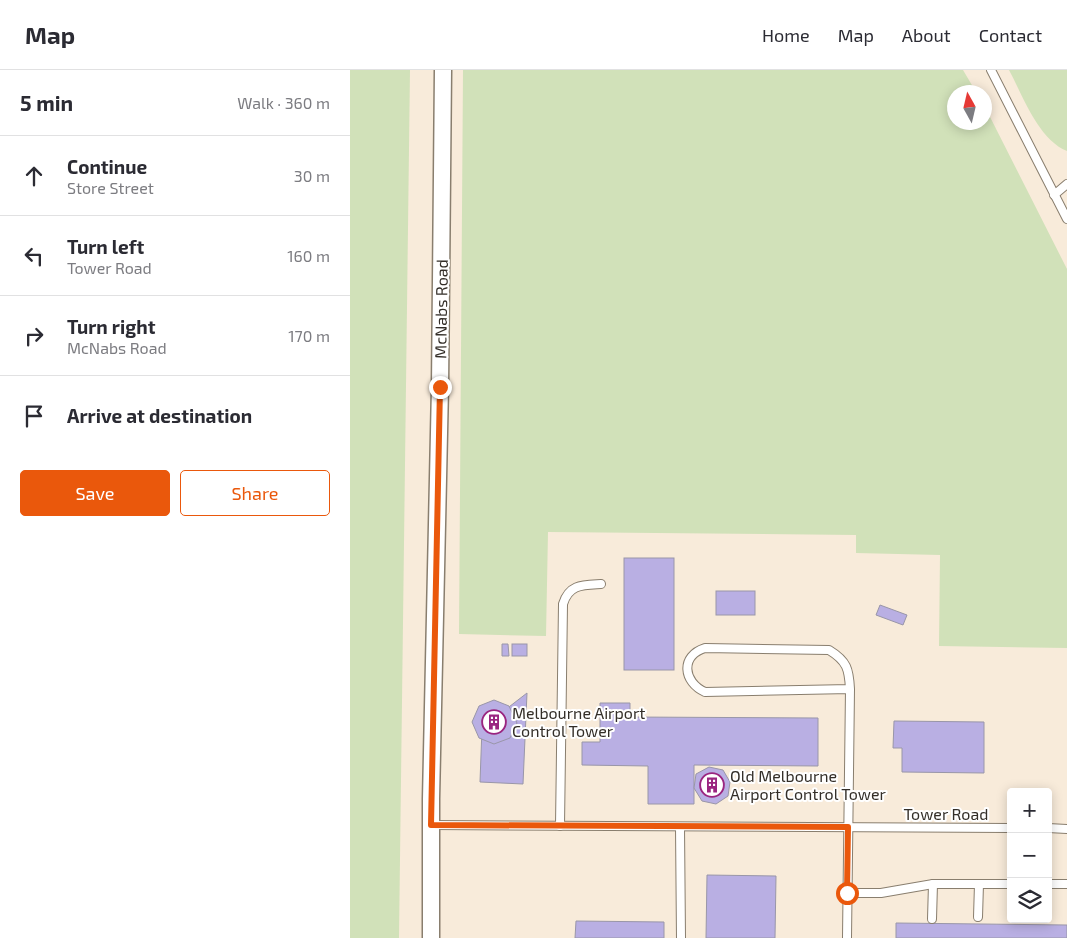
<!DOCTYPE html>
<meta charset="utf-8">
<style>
:root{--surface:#fff;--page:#f7f7f7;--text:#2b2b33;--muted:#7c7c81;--line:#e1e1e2;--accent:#ea580c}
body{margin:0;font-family:"Exo 2",sans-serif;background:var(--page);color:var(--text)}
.controls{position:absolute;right:15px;bottom:15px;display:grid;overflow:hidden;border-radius:5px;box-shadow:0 2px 12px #0003}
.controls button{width:45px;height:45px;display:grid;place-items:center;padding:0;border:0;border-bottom:1px solid var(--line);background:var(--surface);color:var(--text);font:25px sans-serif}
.compass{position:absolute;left:597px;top:15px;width:45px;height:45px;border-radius:50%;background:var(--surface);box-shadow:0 2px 12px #0003;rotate:352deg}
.stop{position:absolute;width:15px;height:15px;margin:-11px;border:4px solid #ea580c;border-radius:50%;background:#fff}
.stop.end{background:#ea580c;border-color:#fff;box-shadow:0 1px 5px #0008}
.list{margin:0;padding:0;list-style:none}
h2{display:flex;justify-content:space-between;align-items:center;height:65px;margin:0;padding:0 20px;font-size:21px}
h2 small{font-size:16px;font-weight:400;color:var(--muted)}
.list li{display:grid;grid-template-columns:32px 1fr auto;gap:15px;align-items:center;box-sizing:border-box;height:80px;padding:0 20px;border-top:1px solid var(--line)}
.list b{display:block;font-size:19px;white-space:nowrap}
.list p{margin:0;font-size:16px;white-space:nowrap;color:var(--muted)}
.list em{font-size:16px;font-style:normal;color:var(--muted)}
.actions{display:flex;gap:10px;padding:15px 20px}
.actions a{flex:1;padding:11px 0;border:1px solid var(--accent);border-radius:5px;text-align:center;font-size:18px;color:var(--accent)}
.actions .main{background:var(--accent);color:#fff}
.icon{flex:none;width:28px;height:28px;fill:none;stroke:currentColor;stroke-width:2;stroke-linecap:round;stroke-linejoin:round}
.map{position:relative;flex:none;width:717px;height:868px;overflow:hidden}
header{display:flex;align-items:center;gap:30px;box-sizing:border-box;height:70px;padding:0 25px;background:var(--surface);border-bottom:1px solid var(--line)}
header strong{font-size:24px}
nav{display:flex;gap:28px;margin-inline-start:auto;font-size:18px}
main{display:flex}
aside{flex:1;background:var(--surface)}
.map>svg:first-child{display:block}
.green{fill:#d1e1b9}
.building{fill:#b9afe3;stroke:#9996a8}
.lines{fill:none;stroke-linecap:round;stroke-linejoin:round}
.service-casing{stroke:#897e6e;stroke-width:10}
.minor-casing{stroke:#897e6e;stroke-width:19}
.service{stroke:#fff;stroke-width:8}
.minor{stroke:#fff;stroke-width:16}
.route{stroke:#ea580c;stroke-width:6}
.labels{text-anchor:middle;stroke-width:4;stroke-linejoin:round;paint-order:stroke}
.street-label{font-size:16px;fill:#332e28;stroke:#fff}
.poi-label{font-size:16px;fill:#332e28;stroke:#fff;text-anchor:start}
</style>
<header>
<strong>Map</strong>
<nav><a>Home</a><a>Map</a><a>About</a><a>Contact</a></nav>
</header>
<main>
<aside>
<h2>5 min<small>Walk · 360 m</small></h2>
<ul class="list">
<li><svg class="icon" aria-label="ahead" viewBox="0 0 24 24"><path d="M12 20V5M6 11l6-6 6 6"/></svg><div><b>Continue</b><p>Store Street</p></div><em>30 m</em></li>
<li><svg class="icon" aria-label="left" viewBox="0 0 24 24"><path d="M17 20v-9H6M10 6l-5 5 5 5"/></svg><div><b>Turn left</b><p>Tower Road</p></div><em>160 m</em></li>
<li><svg class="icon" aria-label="right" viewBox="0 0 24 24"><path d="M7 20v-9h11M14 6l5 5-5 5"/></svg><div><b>Turn right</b><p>McNabs Road</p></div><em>170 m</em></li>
<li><svg class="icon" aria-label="arrive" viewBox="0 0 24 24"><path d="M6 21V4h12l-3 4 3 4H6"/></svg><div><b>Arrive at destination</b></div></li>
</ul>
<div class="actions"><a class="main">Save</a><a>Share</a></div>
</aside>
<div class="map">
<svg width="717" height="868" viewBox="0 0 717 868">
<rect width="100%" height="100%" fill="#f8ebda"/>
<g class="green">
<path d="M0,0H60L49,868H0Z"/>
<path d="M113,0H613L626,22H604V52H634L635,37L717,199V578L589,576L590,485L506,483V465L198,462L196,566L109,564Z"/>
<path d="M659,0H717V81C688,69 673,26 659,0Z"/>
</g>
<g class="building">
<rect x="274" y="488" width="50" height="112"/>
<rect x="366" y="521" width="39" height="24"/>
<path d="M530,535L557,545L553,555L526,545Z"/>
<path d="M152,574H158L159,586H152Z"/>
<rect x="162" y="574" width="15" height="12"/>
<path d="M177,623L173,714L130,712L132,658L141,663H146L154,658L158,649L155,640Z"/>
<path d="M144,630L159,636L167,653L160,668L144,674L129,668L122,652L129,636Z"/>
<path d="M250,633H280V647L468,648V696L344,695V734H298V696L232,695V672H250Z"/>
<path d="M544,651L634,652V703L552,702V678H543Z"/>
<path d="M359,697L373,700L380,712L378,726L366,734L352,731L344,718L346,704Z"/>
<path d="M357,805L426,806L425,868H356Z"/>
<path d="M226,851L314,852V868H225Z"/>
<path d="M546,853L717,855V868H546Z"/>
</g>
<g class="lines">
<g class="service-casing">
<g id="service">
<path d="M641,0L717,149"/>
<path d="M704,125L717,114"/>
<path d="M81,755L661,758"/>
<path d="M210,756L213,534C219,514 233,515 251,514"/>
<path d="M330,757L331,868"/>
<path d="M698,758L717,759"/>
<path d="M698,814H717"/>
<path d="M497,823H531L583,814"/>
<path d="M628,847L629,814"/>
<path d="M582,849L583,814H661"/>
<path d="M497,868L500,619C499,599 497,591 479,580L355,578C330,586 333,612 355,622L500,619"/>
</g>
</g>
<g class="minor-casing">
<path id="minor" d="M81,868V729L90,317L93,0"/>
</g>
<use href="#service" class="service"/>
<use href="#minor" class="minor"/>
</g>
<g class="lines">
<path class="route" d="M90,317L81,755L498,757L497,823"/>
</g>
<defs>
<g id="building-ring" transform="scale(1.25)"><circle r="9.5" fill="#fff" stroke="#9a2580" stroke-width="1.5"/><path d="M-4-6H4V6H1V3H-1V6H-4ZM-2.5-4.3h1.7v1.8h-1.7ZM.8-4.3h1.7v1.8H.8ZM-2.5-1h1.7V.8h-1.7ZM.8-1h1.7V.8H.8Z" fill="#9a2580"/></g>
</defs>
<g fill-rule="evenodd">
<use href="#building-ring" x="144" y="652"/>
<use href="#building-ring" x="362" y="715"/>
</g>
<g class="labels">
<g class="street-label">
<text transform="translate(91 239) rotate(-89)" y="6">McNabs Road</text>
<text x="596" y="750">Tower Road</text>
</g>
<g class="poi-label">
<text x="162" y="649">Melbourne Airport<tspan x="162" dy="18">Control Tower</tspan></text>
<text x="380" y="712">Old Melbourne<tspan x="380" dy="18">Airport Control Tower</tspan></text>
</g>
</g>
</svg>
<div class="controls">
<button>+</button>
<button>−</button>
<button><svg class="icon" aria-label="layers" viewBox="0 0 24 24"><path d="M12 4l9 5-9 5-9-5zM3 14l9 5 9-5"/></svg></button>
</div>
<svg class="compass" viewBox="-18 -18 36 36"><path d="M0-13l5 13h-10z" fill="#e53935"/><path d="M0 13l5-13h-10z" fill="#7c7c81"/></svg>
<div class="stop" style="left:497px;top:823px"></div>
<div class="stop end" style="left:90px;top:317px"></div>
</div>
</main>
